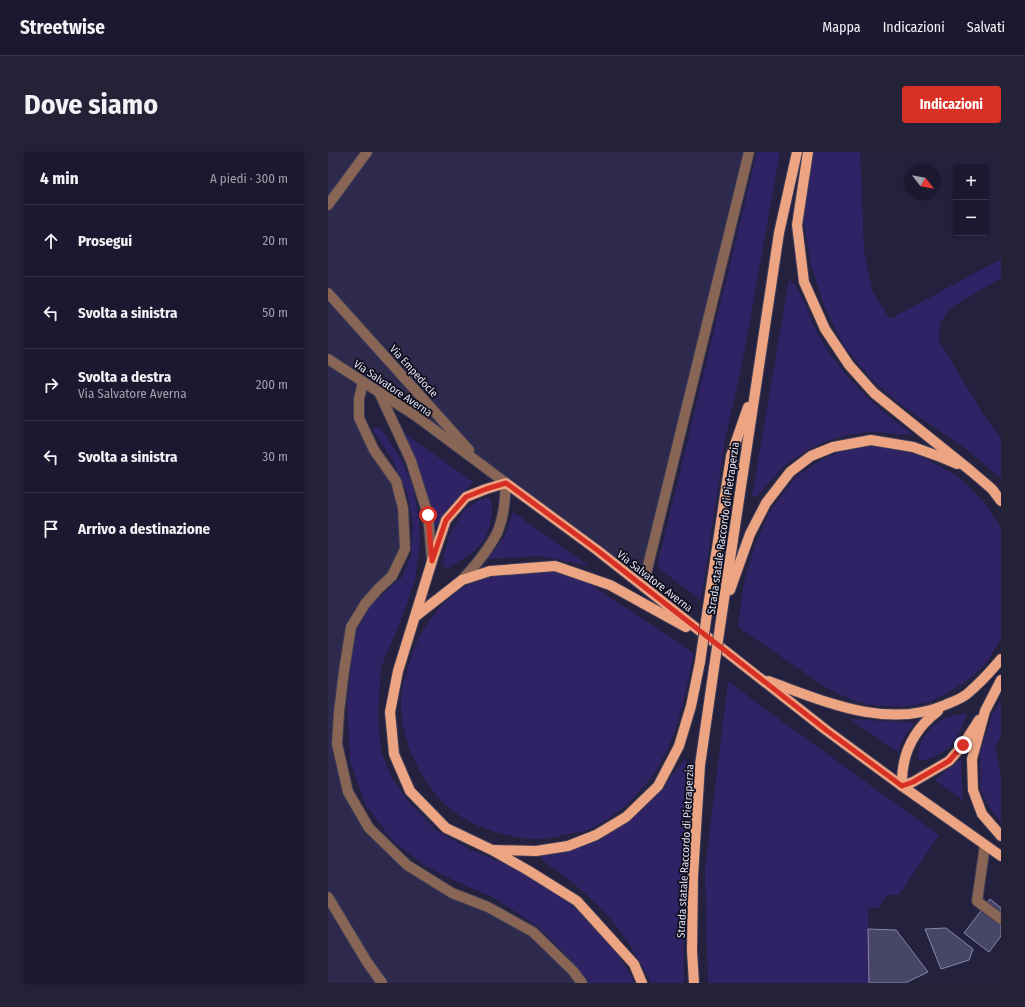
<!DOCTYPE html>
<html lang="it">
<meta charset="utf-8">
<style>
:root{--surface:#1b192f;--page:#242237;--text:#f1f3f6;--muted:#a0a0aa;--line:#39384b;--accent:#d93025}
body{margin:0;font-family:"Fira Sans Condensed",sans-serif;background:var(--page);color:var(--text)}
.controls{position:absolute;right:12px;top:12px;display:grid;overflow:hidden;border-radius:4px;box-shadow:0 1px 3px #0004}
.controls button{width:36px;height:36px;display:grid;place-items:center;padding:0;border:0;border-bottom:1px solid var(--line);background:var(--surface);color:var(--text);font:20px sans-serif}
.compass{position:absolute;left:577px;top:12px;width:36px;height:36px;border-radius:50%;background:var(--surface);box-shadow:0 1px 3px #0004;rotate:121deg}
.stop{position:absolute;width:12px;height:12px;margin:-9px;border:3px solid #d93025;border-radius:50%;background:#fff}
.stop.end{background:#d93025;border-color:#fff;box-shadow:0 1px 4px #0008}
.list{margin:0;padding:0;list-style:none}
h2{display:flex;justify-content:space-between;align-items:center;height:52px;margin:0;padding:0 16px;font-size:17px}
h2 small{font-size:13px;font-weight:400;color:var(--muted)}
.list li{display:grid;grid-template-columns:26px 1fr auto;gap:12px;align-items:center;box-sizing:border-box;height:72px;padding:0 16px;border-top:1px solid var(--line)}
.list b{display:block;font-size:15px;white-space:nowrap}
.list p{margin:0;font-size:13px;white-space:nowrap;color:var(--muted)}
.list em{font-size:13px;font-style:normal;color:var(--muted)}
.icon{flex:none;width:22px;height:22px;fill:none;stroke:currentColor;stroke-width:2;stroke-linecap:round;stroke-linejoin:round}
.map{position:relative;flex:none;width:673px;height:831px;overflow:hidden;border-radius:4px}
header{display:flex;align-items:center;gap:24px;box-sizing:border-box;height:56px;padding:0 20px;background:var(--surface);border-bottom:1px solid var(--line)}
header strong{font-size:19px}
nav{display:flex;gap:22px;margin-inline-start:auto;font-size:14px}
.intro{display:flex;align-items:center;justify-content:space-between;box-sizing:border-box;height:96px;padding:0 24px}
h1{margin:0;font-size:28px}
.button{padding:10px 18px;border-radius:4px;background:var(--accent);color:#fff;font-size:14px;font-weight:700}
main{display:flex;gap:24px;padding:0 24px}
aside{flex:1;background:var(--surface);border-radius:4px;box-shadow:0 1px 3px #0004}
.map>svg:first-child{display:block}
.built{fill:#2d2a4d}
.green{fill:#2f2365}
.building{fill:#484667;stroke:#8786ab}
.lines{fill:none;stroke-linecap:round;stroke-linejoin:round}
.minor-casing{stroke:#3e3c58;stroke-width:12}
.major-casing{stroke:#3e3c58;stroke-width:12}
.minor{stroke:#886555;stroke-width:10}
.major{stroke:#eca482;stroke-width:10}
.major-bridge-casing{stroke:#3e3c58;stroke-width:12;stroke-linecap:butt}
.major-bridge{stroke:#eca482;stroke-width:10}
.route{stroke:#d93025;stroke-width:5}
.labels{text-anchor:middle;stroke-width:3.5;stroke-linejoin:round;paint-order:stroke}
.street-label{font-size:11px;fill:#e1e1f5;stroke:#0e0d1a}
</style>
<header>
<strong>Streetwise</strong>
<nav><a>Mappa</a><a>Indicazioni</a><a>Salvati</a></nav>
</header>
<div class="intro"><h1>Dove siamo</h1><a class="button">Indicazioni</a></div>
<main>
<aside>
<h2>4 min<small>A piedi · 300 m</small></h2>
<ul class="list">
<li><svg class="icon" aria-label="ahead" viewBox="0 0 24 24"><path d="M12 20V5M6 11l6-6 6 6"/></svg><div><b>Prosegui</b></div><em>20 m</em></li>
<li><svg class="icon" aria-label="left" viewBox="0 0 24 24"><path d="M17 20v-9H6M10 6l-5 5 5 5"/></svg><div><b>Svolta a sinistra</b></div><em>50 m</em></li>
<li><svg class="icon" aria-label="right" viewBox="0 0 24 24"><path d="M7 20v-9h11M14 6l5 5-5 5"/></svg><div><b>Svolta a destra</b><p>Via Salvatore Averna</p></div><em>200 m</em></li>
<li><svg class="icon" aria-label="left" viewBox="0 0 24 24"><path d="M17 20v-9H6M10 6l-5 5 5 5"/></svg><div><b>Svolta a sinistra</b></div><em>30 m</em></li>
<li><svg class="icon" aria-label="arrive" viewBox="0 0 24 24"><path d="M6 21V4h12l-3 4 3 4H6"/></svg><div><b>Arrivo a destinazione</b></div></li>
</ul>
</aside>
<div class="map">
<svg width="673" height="831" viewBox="0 0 673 831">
<rect width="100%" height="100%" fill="#24213f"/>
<path class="built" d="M0,0H421L315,434L35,230L31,266L68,329L77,397L23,475L9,592L20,640L41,676L79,713L205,780L254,831H0Z"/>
<g class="green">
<path d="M429,0H452L414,212L397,288L373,448L329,415Z"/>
<path d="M486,0H532L536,99L544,139L562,167L673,107V126L622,156L612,171L611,189L657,265L673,286V327L640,298L579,257L547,231L517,196L496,154L482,110L476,70L482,12Z"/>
<path d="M461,128C472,132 482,168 488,178C501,204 521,228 542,248C555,260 570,271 584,282C569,284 558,280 545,280C513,281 482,293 458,313C448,321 440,333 431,343L424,344Z"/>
<path d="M47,274L55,279L74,309L85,334L91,368L92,393L87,427L74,465L53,515L50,563L53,600L64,626L80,649L107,678L145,699L182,714L226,739L255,763L292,805L307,831H260L242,807L209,774L168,747L121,726L96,713L66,690L37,652L22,609L19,551L27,482L42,454L74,425L83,404L85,372L79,340L64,307L45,279Z"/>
<path d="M75,280L145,330L119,358L108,376L91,315Z"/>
<path d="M550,293L592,304L628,323L656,350L673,376V487L657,513L635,532L604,549L582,554H551L530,550L502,538L410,475L416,430L427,393L442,359L468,325L494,307L517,298Z"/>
<path d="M162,346C165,354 164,359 163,367C160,394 140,404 120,416L115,414L116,402L122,382L136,358L153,347Z"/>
<path d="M185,360L261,414L212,404L160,407L176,385Z"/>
<path d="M197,417L224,419L254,427L366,501C357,541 351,583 328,618C312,642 285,669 256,679C251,680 245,681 240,682C232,684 224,686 216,687C189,689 147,676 126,660C113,650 103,637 95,624C82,603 72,574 73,549C73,535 79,520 83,506C92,476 115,445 144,431C159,423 180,420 197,417Z"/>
<path d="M400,529L437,557L611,683L571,743H558L551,756H540L541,831H380L377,719Z"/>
<path d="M673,548V583L667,595L673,625V670L665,661L653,639L652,602L664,563Z"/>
<path d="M639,561C636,568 634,577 630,584C622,599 606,606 591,609C587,591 604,570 620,565C626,563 633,562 639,561Z"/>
<path d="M521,567L587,571L576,585L570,600Z"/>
<path d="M358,606L360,617L355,739L356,831H323C315,815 304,795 293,780C273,753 243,727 215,709L214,704L249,696L272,688L320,652L335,635Z"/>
<path d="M633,607L635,648L607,628Z"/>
</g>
<g class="building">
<path d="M662,747L673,756V784L661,800L636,781Z"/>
<path d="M618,776L645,797L641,808L613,817L597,777Z"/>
<path d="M540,777L568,778L600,820L577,831H541Z"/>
</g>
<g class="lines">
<g class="minor-casing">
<g id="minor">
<path d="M0,53L39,0"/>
<path d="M0,141L141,298"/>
<path d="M0,207L88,264L178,331C177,348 176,365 169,381C161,397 146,415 134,428"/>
<path d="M35,230L31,247V266L46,298L68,329L75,356L77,397L64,424L50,437L37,452L23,475L16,519L11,560L9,592L20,640L41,676L79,713L124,741L160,755L205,780L245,819L254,831"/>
<path d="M51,240L83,309L100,363L104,409"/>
<path d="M315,434L421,0"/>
<path d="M657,693L649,749L673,767"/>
<path d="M0,745L39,810L54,831"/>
</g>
</g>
<g class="major-casing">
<g id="major">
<path d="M480,0L469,73L476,130L497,177L521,213L546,241L643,319L664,337L673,349"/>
<path d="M402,438L422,382L438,351L462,320L483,304L505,295L543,288L585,295L610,304L629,312"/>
<path d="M380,455L403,304L420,255"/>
<path d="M394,461L451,81L469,0"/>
<path d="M88,464L134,428L162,419L227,414L282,433L358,475"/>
<path d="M673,528L657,559L644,607L645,638L654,662L673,684"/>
<path d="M440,529C496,549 558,578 617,553C624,550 633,547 639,542C651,532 663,519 673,507"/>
<path d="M574,634L585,630L621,609L635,593L651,568"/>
<path d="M574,634C573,603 585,578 610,559"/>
<path d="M166,698L208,699L240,694L268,683L298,665L330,634L351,594L363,554L372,510"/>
<path d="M314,831L306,812L249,749L201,719L164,698L118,676L82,639L66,602L62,560L70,519L104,409L118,368L138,345L158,337L178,331L269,398L498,578L574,634L673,704"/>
<path d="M366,831L364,799L365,724L372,613L386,516"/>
</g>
</g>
<use href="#minor" class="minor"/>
<use href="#major" class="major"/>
<g class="major-bridge-casing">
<g id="major-bridge">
<path d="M372,510L380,455"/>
<path d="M386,516L394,461"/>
</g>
</g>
<use href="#major-bridge" class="major-bridge"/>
</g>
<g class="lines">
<path class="route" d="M100,363L104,409L118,368L138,345L158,337L178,331L269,398L498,578L574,634L585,630L621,609L635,593"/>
</g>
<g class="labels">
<g class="street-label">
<text transform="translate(86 219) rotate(48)" y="4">Via Empedocle</text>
<text transform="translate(65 236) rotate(34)" y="4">Via Salvatore Averna</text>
<text transform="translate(395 376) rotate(-82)" y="4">Strada statale Raccordo di Pietraperzia</text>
<text transform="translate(327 429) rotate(38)" y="4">Via Salvatore Averna</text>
<text transform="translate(357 699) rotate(-87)" y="4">Strada statale Raccordo di Pietraperzia</text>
</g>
</g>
</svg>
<div class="controls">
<button>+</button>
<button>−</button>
</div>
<svg class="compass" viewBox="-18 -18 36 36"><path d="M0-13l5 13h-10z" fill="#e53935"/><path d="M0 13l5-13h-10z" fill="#a0a0aa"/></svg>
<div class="stop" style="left:100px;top:363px"></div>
<div class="stop end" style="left:635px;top:593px"></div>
</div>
</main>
